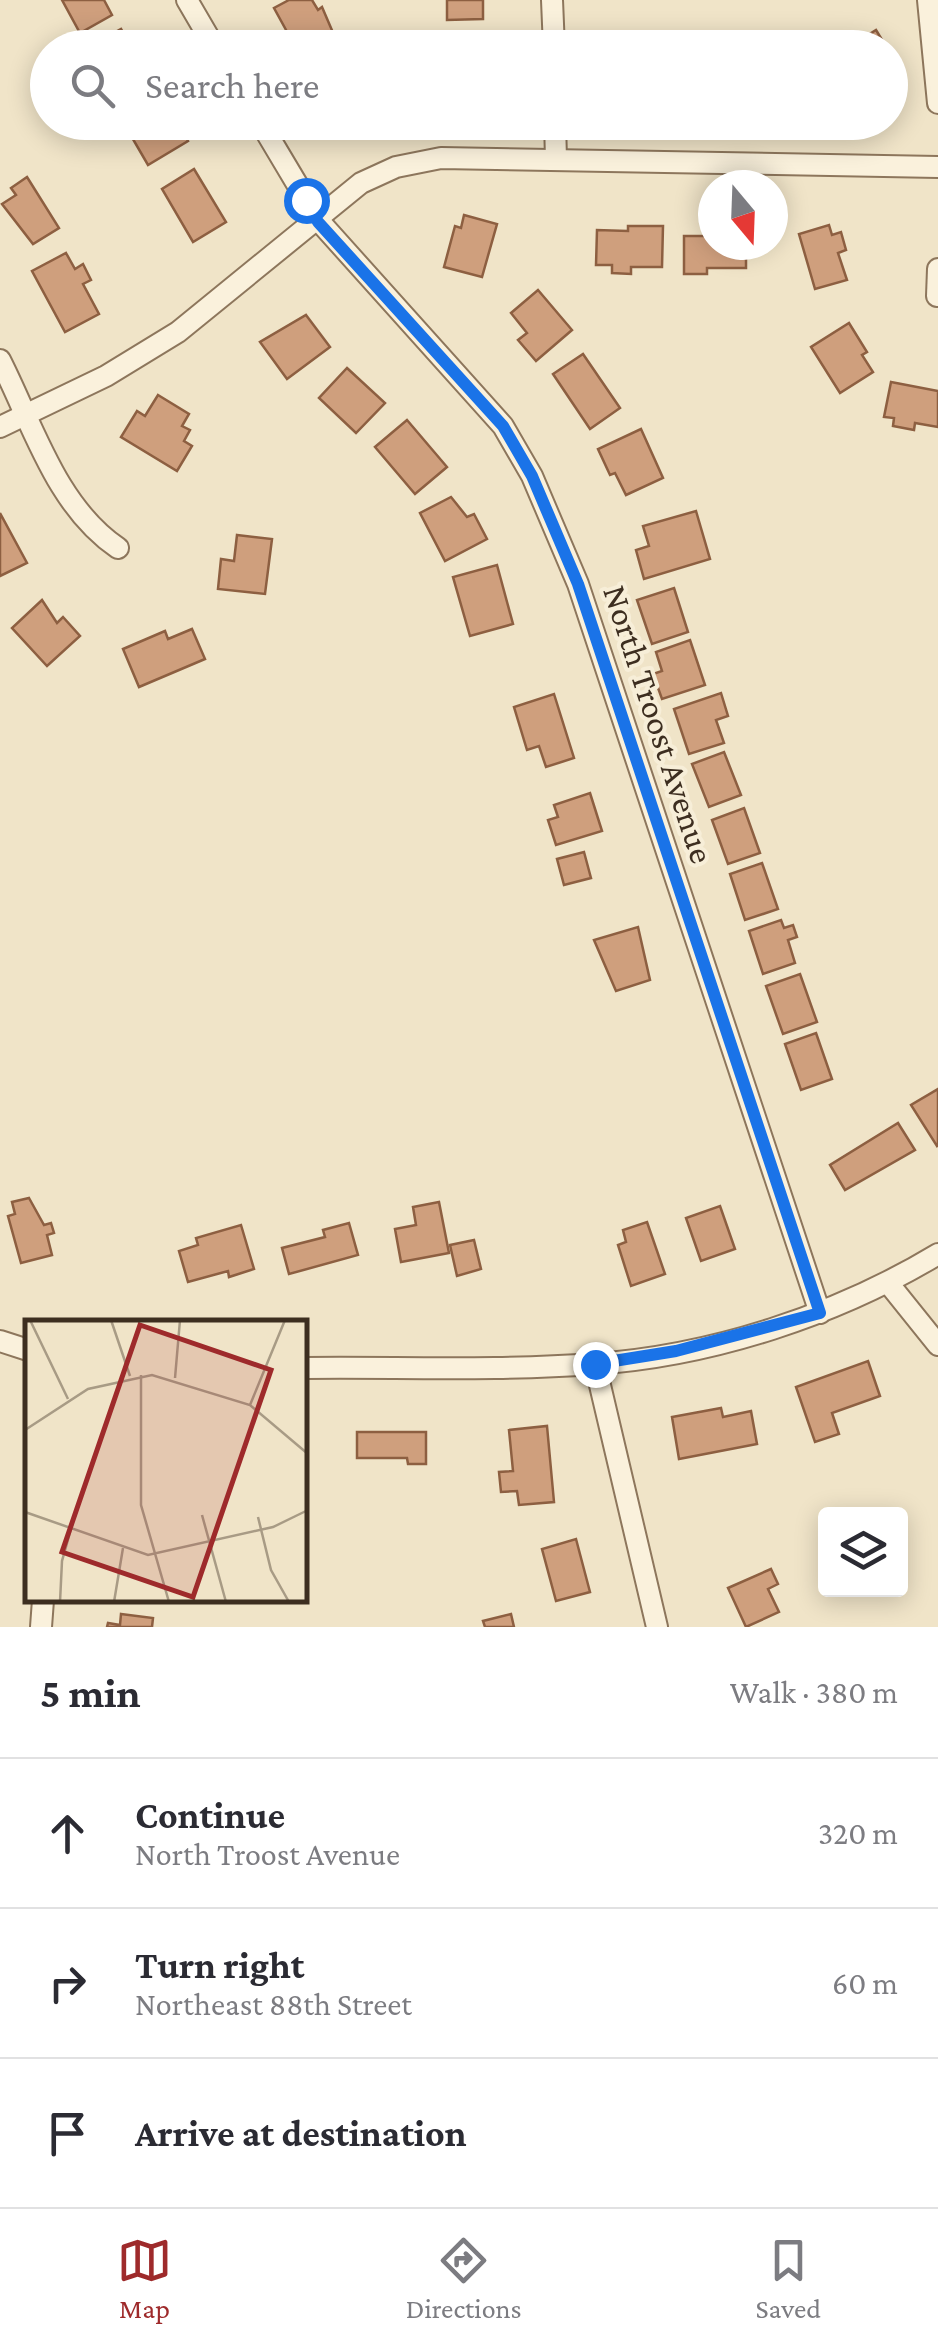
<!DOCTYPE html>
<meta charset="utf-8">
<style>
:root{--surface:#fff;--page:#f2f2f3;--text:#2b2b33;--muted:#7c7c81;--line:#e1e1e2;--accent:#9e2a2b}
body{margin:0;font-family:"Crimson Pro",serif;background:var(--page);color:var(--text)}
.controls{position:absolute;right:30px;bottom:30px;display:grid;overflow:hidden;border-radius:10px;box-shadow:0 5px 25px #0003}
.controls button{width:90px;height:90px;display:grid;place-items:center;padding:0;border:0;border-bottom:2px solid var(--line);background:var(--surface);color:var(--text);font:50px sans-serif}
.compass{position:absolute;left:698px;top:170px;width:90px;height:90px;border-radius:50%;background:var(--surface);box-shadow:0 5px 25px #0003;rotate:161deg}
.stop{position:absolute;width:30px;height:30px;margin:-22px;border:8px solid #1a73e8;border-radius:50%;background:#fff}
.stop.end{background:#1a73e8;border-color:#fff;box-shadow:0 2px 10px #0008}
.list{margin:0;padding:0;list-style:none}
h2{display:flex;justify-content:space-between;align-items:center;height:130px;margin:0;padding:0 40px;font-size:42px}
h2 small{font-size:32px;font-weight:400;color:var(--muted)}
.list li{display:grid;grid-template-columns:65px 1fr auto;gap:30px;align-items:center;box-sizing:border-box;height:150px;padding:0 40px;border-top:2px solid var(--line)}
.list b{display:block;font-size:38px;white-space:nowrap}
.list p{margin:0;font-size:32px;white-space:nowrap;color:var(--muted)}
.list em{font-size:32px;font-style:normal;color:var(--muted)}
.icon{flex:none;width:55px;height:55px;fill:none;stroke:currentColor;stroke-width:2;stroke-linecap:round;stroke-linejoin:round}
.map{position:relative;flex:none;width:938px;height:1627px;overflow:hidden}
.search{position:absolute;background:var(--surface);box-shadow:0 5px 25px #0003;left:30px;right:30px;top:30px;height:110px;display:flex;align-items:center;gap:25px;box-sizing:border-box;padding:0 35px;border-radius:55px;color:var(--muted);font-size:38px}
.sheet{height:580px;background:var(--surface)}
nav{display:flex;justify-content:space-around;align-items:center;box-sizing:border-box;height:140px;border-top:2px solid var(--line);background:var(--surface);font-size:28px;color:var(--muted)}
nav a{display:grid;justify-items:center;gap:5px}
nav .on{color:var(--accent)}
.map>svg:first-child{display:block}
.building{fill:#cf9f7d;stroke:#8d5f41;stroke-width:2.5}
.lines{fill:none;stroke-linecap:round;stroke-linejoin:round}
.minor-casing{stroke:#8d765c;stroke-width:24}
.minor{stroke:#faf1dc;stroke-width:20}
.route{stroke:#1a73e8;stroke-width:12}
.labels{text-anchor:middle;stroke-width:8;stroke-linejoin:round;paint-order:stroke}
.street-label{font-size:35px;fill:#3d2e20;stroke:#f7eed8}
.inset-road{fill:none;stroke:#a89b85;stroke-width:2.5}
.view{fill:#9e2a2b;fill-opacity:0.15;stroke:#9e2a2b;stroke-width:5}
.inset-edge{fill:none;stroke:#3d2e20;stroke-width:5}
</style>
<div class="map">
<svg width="938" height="1627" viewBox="0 0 938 1627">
<rect width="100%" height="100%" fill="#f0e4c8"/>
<g class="building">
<path d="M62,0H104L112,15L80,33Z"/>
<path d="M289,0H312L318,10L322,7L337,42L327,48H296L274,8Z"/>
<path d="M447,0H483V19L447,20Z"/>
<path d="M121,29L132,48H87Z"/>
<path d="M876,30L887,48H853L852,45Z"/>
<path d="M123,122H178L188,141L148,165Z"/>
<path d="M194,169L226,222L193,242L162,189Z"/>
<path d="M27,177L59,228L33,244L2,204L16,195L11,188Z"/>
<path d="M464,215L497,224L482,277L444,267L455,226L461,228Z"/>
<path d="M829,225L832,235L841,232L846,250L838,253L847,280L815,289L799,234Z"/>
<path d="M628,226H663L662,267H631V274L612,273V265H596L597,230L628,231Z"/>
<path d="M684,236H713V245H746V268H707V274H684Z"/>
<path d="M66,253L75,269L83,264L91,280L83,284L99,314L65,332L32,271Z"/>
<path d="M538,290L572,330L536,361L518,340L527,333L511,313Z"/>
<path d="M306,315L330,347L287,379L260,342Z"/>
<path d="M849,323L867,352L862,355L873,372L840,393L811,347Z"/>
<path d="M583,354L620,408L590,429L553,374Z"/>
<path d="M347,368L385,403L356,433L319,398Z"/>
<path d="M891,382L938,391V427L915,423L914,430L893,426L894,418L884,417Z"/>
<path d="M158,395L189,414L182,426L190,430L184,441L192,446L177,471L121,437L137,411L145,416Z"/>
<path d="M407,420L447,467L415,494L375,447Z"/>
<path d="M641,429L663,478L626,495L615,473L610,475L598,449Z"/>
<path d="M451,497L467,517L474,514L487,539L445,561L420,513Z"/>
<path d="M696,511L710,559L644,579L636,550L649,546L643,526Z"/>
<path d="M0,513L27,563L0,576Z"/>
<path d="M237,535L272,539L265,594L218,589L221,559L234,561Z"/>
<path d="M497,565L513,624L470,636L453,577Z"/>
<path d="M674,588L688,632L652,644L637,600Z"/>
<path d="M42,600L57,623L63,617L80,636L47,666L12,628Z"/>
<path d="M192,629L205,659L139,687L123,649L165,631L168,639Z"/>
<path d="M690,640L705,685L662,699L653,674L662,671L656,652Z"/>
<path d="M721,693L728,716L716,720L724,743L689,754L674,709Z"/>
<path d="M554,694L574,758L546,767L539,746L527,750L514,707Z"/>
<path d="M724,752L741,795L709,807L692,764Z"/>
<path d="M590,793L602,831L556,845L548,820L558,817L554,805Z"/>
<path d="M744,808L760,853L728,864L712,820Z"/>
<path d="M584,852L591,878L564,885L557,859Z"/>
<path d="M762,863L778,909L745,920L730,874Z"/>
<path d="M781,920L784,928L793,925L797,937L788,940L795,963L763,974L749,931Z"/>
<path d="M638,927L650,980L616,991L594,940Z"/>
<path d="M800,974L817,1022L783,1034L766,986Z"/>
<path d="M816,1033L832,1079L801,1090L785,1044Z"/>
<path d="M938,1089V1145L937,1146L911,1105Z"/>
<path d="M898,1123L915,1150L845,1190L830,1165Z"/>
<path d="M29,1198L44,1225L51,1223L54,1233L47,1235L52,1255L21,1263L8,1216L15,1214L12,1202Z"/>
<path d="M439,1202L449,1253L401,1262L395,1229L416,1225L413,1207Z"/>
<path d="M720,1206L735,1249L701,1261L686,1218Z"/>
<path d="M647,1222L665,1274L631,1286L618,1245L626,1242L623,1230Z"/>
<path d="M349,1223L358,1255L289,1274L282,1248L325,1237L323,1230Z"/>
<path d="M241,1225L254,1269L229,1277L228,1271L188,1282L179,1251L198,1245L196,1238Z"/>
<path d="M474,1240L481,1269L457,1276L450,1245Z"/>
<path d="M868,1361L880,1396L832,1413L839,1434L815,1442L796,1387Z"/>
<path d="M721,1408L723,1417L751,1411L757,1444L679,1459L672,1417Z"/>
<path d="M547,1426L554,1502L519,1505L517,1491L501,1492L499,1472L513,1471L509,1430Z"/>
<path d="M357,1432H426V1464H408L407,1458H357Z"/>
<path d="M576,1539L590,1592L556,1601L542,1549Z"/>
<path d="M771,1569L778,1584L768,1589L779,1612L746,1627L728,1588Z"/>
<path d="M121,1614L153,1618L152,1627H107L108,1623L120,1625Z"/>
<path d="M511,1614L514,1627H485L483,1621Z"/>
</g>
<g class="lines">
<g class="minor-casing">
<g id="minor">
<path d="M187,0L215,48"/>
<path d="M552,0L554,48"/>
<path d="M928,0L938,103"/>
<path d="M260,122L319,221L503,426L532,476L578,584L820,1313"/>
<path d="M555,122L556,159"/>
<path d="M937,296L938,269"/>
<path d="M0,360C33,425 56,506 118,548"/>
<path d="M0,427L106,376L178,332L361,183L396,167L441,158L938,167"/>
<path d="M889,1284L938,1345"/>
<path d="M0,1341L28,1350"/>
<path d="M595,1364L657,1627"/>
<path d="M305,1368C401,1367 498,1371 594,1364C712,1356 837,1315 938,1254"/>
<path d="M41,1627L43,1600"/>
</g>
</g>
<use href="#minor" class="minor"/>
</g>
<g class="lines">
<path class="route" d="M306,200L318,222L503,426L532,476L578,584L820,1313L676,1351L595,1364"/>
</g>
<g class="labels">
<g class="street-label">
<text transform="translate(659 724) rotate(72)" y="12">North Troost Avenue</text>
</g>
</g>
<g transform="translate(25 1320)">
<rect width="282" height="282" fill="#f0e4c8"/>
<path class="inset-road" d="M5,0L43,79M86,0L105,56M116,55V185L144,282M150,58L155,0M225,85L260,0M0,110L63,69L127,55L225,85L283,134M0,192L123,235L248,207L283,190M177,195L201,282M233,197L246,250L264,282M35,282L37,241L51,191M89,282L98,228"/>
<path class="view" d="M115,5L246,50L168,277L37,232Z"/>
<rect width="282" height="282" class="inset-edge"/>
</g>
</svg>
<div class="controls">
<button><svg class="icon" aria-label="layers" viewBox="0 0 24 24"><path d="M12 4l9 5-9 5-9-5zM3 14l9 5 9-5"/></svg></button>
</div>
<svg class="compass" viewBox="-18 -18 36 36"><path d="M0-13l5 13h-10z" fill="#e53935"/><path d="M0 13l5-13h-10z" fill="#7c7c81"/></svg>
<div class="stop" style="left:306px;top:200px"></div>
<div class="stop end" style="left:595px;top:1364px"></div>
<div class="search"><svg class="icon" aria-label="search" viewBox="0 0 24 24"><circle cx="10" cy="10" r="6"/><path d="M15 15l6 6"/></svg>Search here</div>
</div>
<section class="sheet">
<h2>5 min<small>Walk · 380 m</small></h2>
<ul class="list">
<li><svg class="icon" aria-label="ahead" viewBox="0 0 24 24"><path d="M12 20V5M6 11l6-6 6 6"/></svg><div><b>Continue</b><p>North Troost Avenue</p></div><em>320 m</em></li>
<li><svg class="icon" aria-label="right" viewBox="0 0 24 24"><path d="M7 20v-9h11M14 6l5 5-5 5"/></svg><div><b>Turn right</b><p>Northeast 88th Street</p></div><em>60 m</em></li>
<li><svg class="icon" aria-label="arrive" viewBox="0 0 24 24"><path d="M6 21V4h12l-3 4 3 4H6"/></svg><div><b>Arrive at destination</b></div></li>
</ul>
</section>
<nav>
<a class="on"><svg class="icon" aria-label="map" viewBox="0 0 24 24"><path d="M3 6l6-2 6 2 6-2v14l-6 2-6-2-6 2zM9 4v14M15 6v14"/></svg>Map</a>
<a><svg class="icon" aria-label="directions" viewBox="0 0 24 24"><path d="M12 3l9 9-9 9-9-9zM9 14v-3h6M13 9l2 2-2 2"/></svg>Directions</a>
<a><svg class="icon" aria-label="saved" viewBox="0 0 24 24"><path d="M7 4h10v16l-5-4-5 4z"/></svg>Saved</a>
</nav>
